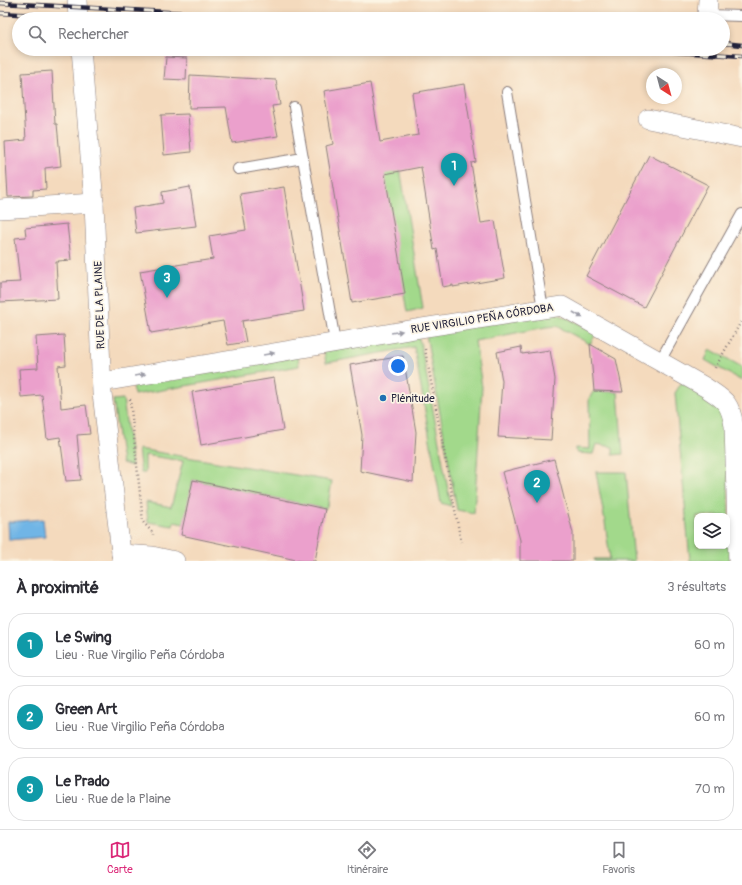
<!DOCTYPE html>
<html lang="fr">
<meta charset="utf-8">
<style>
:root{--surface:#fff;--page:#f7f7f7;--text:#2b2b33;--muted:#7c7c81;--line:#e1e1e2;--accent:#db2777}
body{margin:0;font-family:Pangolin,sans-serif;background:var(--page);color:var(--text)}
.controls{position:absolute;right:12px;bottom:12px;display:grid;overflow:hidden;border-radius:8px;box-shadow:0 2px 6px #0003}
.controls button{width:36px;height:36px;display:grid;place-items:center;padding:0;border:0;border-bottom:1px solid var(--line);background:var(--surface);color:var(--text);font:20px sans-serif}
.compass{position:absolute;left:646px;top:68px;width:36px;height:36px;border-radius:50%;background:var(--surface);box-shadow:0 2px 6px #0003;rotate:144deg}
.you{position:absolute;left:398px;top:366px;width:14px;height:14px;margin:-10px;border:3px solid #fff;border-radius:50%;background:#1a73e8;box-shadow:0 0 0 6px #1a73e833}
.badge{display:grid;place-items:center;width:26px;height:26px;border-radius:50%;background:var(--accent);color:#fff;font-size:13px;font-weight:700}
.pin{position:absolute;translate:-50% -33px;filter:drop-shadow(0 1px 2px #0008)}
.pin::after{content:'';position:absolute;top:21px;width:14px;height:12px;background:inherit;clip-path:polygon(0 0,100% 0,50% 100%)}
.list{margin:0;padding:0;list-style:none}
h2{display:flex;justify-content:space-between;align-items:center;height:52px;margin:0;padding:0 16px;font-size:17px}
h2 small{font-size:13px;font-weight:400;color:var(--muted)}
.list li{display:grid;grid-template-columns:26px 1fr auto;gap:12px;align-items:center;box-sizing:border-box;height:64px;margin:0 8px 8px;padding:0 8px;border:1px solid var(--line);border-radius:16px}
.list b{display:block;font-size:15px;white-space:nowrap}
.list p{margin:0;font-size:13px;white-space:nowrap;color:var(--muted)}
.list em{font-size:13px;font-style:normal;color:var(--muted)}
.icon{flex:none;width:22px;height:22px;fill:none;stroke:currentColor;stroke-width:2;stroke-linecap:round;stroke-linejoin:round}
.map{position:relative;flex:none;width:742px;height:561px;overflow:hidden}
.search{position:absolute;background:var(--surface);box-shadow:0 2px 6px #0003;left:12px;right:12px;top:12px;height:44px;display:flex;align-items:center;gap:10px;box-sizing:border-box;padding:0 14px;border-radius:22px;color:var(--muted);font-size:15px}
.sheet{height:268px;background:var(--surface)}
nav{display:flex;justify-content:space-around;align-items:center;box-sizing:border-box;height:56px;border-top:1px solid var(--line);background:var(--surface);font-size:11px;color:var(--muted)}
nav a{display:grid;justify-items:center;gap:2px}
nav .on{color:var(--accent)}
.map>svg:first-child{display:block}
.green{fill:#a2d98b;stroke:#627e63;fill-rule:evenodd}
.water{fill:#6fb5e6;stroke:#486c90}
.building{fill:#eba0cc}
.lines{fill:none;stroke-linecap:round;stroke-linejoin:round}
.lane-casing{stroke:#8b7e7c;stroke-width:12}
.street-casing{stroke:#8b7e7c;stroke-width:20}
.path{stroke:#8b7e7c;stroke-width:2.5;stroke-dasharray:1 3;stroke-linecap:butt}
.lane{stroke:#fff;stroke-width:10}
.street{stroke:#fff;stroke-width:19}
.rail-casing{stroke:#22223b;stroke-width:4.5}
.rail{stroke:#fcf5e5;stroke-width:3;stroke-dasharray:9;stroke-linecap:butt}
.oneway{fill:#9c9ca7}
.poi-dot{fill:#1f6fb2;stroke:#fcf5e5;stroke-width:1.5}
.labels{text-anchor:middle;stroke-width:3.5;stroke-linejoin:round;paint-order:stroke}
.street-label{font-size:11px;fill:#22223b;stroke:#fcf5e5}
.poi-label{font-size:11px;fill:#22223b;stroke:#fcf5e5;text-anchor:start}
</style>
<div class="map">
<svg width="742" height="561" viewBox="0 0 742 561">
<rect width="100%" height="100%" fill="#fcf5e5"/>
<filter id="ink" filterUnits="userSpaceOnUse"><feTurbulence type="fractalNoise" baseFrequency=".025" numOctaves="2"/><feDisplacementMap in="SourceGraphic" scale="8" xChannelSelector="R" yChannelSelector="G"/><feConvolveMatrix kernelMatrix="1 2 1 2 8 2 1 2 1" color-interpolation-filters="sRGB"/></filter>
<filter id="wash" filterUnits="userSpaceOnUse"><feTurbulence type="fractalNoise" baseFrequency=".012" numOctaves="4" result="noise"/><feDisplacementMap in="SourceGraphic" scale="16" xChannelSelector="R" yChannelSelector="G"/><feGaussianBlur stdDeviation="0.9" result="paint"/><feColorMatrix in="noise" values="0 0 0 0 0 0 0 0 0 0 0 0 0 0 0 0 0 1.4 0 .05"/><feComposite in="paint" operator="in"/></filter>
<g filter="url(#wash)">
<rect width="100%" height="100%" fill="#f4dabd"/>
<g class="green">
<path d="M396,144L423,308L407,312L380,147Z"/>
<path d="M554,312L597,332L590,344L557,326L546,327L475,341L482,387L474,513L457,510L426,334Z"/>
<path d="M418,335L421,346L451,506L441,503L414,347L326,363L324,351Z"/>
<path d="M710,349L742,367V381L705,360Z"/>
<path d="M298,356L299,366L134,395L133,384Z"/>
<path d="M682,382L717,406L723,416L727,435L730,561H690L675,393ZM697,516H727V546H697Z"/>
<path d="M594,391L618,392L623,454L613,455V447L596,444L593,454L577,453L575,450V448L590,449L589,398Z"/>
<path d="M123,399L132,466L122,463L113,400Z"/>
<path d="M138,449L332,481L328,504L325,509L193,480L184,524L174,522L173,526L148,522L146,502L171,507L183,461L145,455V473H141Z"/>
<path d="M596,472H626L634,561H595L594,559H610L605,522Z"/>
</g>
<path class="water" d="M43,519L45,537L9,540L8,522Z"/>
<g id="blocks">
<g class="building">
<path d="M166,57L187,58L186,80L164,79Z"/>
<path d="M52,71L55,124H57L61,166L45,168L46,189L33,190V196L8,197L5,142L26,140L22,73Z"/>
<path d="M190,75L276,80L280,105L272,106L278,136L232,143L226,107L189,108Z"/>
<path d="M370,83L380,142L418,135L412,93L464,84L476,162L471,163L481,223L495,221L505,278L453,287V285L443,287L437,249L434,250L421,167L385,174L405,294L352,303L326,146L333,144L324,91Z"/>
<path d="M188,114L191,152L164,155L161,115Z"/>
<path d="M649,155L708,185L644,307L586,276Z"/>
<path d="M190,187L196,226L136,233L133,208L163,203L162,192Z"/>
<path d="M284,187L304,311L242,321L246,342L228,345L223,321L151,333L140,271L213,259L209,236L246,230L240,194Z"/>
<path d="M67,224L71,260L58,261L59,262H56L58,299L0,302V283L20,282L15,238L26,237L25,228Z"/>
<path d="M64,335L66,365L58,366L61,408L86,405L90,434L77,435L81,480L66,481L60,437L47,439L42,395L21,397L19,369L38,368L36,337Z"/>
<path d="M590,344L616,359L623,392L594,391Z"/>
<path d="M521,347L522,354L550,350L555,379L551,440L498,437L502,381L497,352Z"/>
<path d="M403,356L416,432L413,482L360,471L362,435L350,365Z"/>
<path d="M274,378L283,430L201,445L192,392Z"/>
<path d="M554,459L573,533V561H520V540L502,472Z"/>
<path d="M193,480L325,509L315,561H301L181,535Z"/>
</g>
</g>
</g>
<g filter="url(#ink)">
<use href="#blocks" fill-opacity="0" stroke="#8b7e7c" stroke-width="1"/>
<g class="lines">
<g class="lane-casing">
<g id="lane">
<path d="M707,15L742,16"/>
<path d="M507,92L543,309"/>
<path d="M294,107L335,342"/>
<path d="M238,169L303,158"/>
<path d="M660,361L742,214"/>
</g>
</g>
<g class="street-casing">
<g id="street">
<path d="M77,0L78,19"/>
<path d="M707,15L708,0"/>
<path d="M81,49L94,203L102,393L122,561"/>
<path d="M648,119L742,138"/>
<path d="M0,209L94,203"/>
<path d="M102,382L421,328L562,306L705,387C724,400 730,401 734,426L738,561"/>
<path d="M121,554L152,556L175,561"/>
</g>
</g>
<g class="path">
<path d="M425,349L461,542"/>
<path d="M715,368L742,320"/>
<path d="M130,399L143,522L153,533V535"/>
</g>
<use href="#lane" class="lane"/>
<use href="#street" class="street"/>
<g class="rail-casing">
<g id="rail">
<path d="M0,3L297,19"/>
<path d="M0,13L110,19"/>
<path d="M723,43L742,45"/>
<path d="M628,49L742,56"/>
</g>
</g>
<use href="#rail" class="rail"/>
</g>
<defs><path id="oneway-solid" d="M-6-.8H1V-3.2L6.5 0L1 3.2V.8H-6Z"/></defs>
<g class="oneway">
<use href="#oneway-solid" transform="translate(578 315) rotate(30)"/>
<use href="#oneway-solid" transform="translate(397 332) rotate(-10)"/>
<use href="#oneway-solid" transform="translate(269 354) rotate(-10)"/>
<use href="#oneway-solid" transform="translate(140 375) rotate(-9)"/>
</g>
</g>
<circle class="poi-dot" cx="383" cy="398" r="4"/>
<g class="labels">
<g class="street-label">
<text transform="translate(99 305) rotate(-92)" y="4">RUE DE LA PLAINE</text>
<text transform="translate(482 318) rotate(-9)" y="4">RUE VIRGILIO PEÑA CÓRDOBA</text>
</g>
<g class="poi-label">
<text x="391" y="402">Plénitude</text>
</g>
</g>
</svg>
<div class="controls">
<button><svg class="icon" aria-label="layers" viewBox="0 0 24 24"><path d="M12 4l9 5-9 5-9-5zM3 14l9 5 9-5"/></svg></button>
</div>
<svg class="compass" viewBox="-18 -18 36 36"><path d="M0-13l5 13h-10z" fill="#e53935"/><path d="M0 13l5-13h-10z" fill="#7c7c81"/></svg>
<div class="you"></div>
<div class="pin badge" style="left:454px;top:186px;background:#0f9aa8">1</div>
<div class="pin badge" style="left:537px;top:503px;background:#0f9aa8">2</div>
<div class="pin badge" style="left:167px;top:298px;background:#0f9aa8">3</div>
<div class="search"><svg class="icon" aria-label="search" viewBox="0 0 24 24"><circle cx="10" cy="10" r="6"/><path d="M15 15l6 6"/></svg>Rechercher</div>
</div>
<section class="sheet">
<h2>À proximité<small>3 résultats</small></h2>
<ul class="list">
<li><span class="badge" style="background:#0f9aa8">1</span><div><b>Le Swing</b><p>Lieu · Rue Virgilio Peña Córdoba</p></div><em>60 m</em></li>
<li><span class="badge" style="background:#0f9aa8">2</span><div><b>Green Art</b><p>Lieu · Rue Virgilio Peña Córdoba</p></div><em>60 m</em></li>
<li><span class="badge" style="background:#0f9aa8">3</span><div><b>Le Prado</b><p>Lieu · Rue de la Plaine</p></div><em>70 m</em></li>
</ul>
</section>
<nav>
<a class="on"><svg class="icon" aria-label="map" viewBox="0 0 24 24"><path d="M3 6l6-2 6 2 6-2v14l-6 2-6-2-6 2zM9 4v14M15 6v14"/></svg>Carte</a>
<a><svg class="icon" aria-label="directions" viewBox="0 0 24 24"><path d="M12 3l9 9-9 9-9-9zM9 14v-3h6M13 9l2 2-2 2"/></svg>Itinéraire</a>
<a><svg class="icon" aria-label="saved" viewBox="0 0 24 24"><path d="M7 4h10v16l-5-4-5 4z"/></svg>Favoris</a>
</nav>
